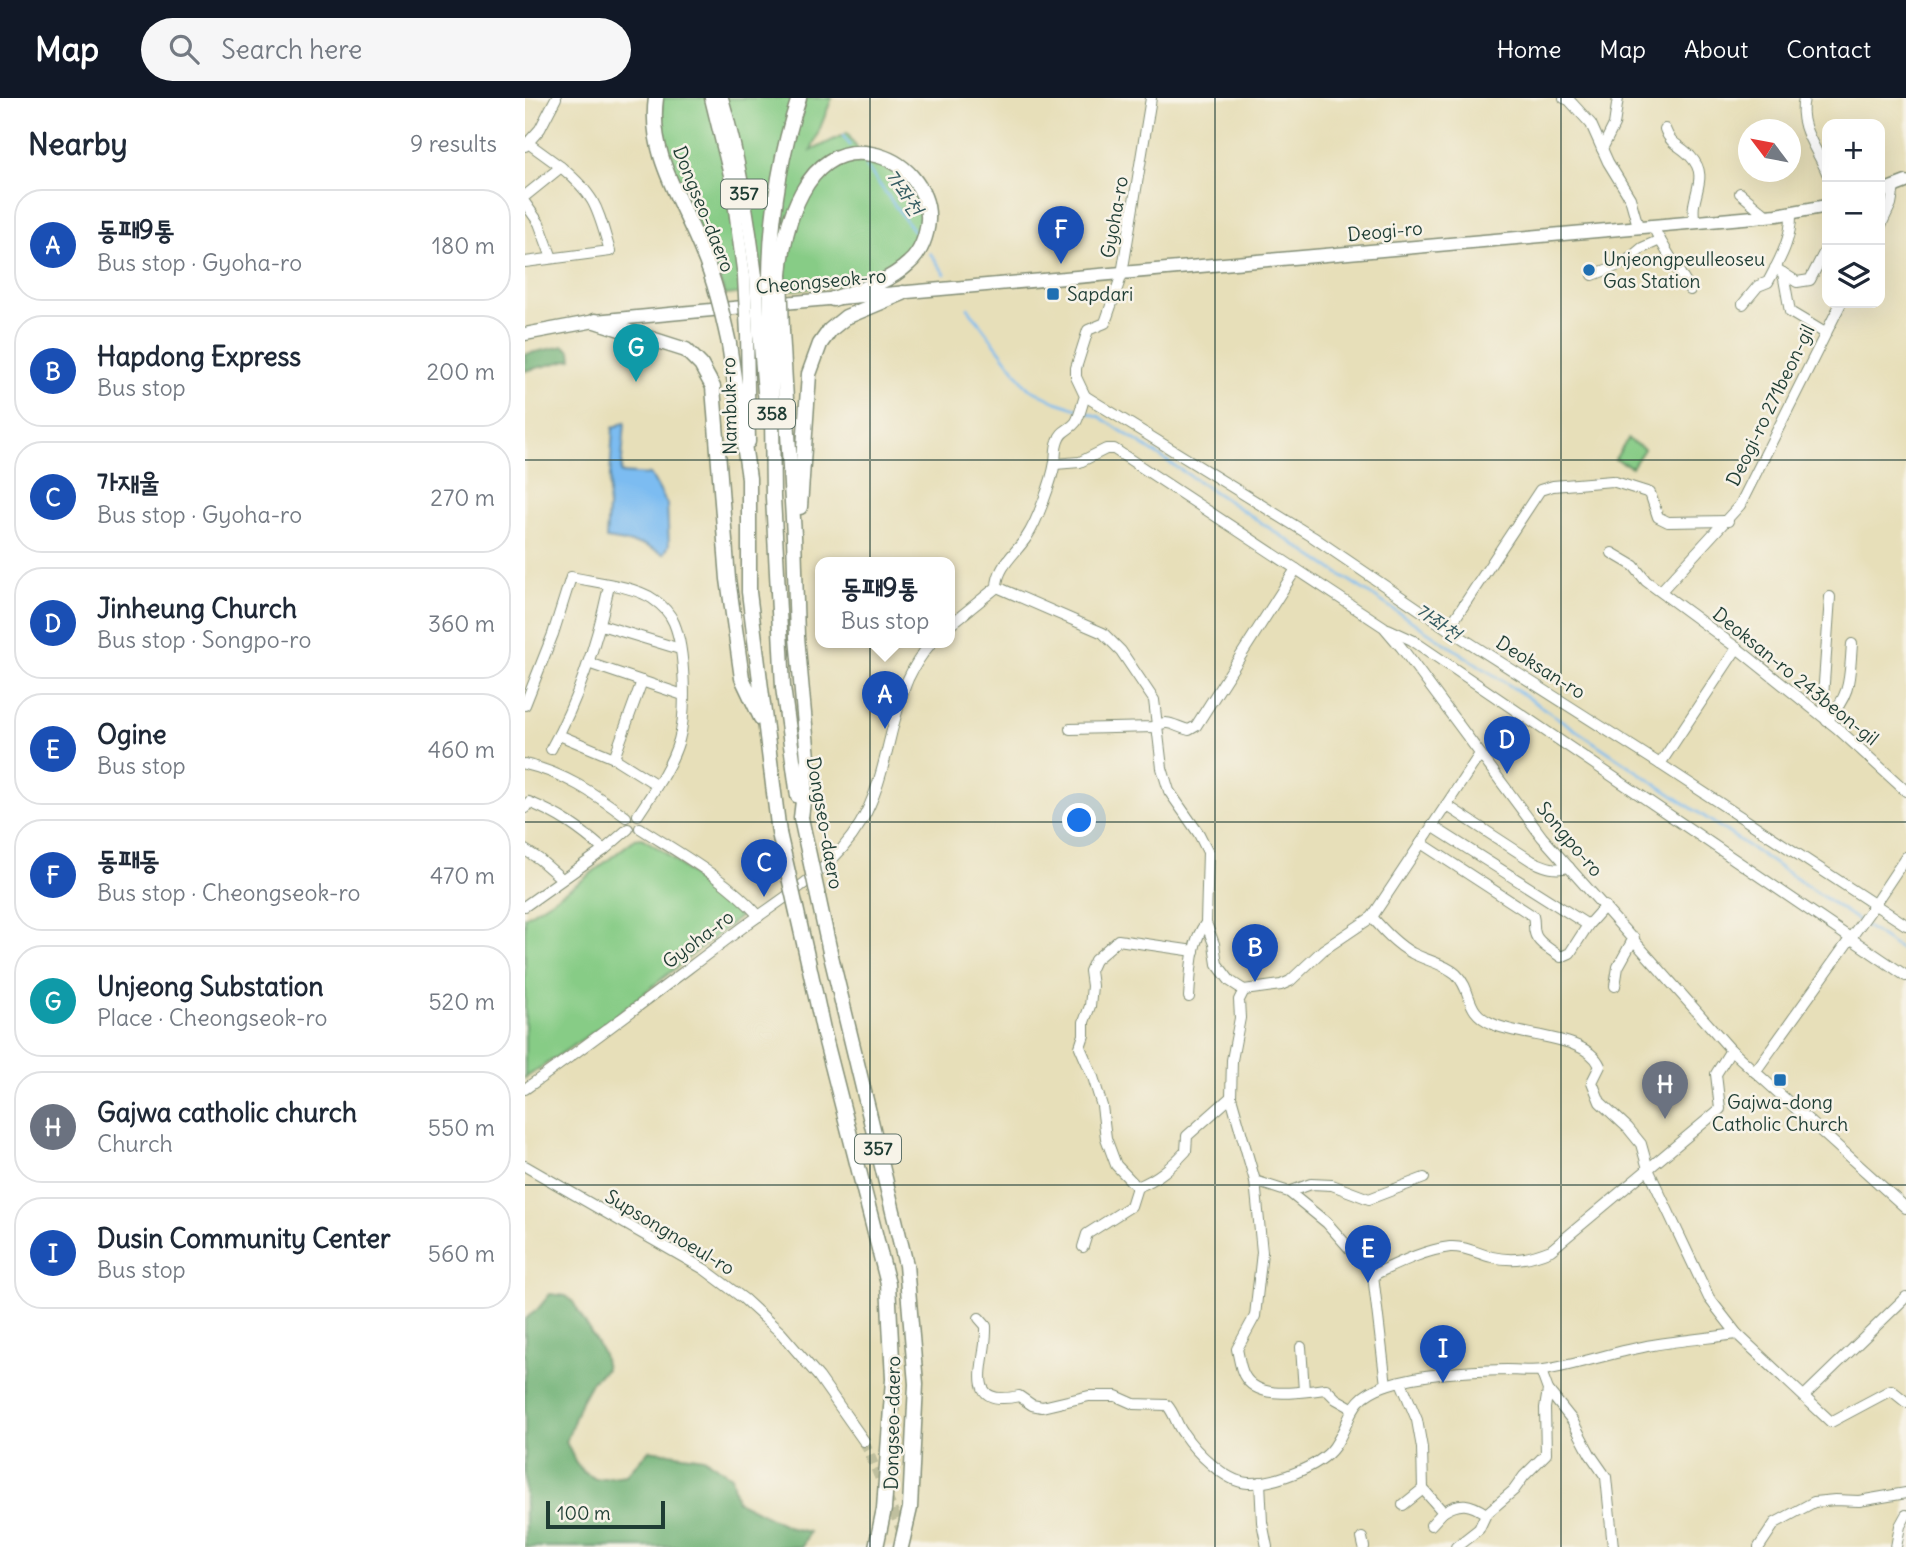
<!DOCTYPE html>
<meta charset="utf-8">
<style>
:root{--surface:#fff;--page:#f6f6f7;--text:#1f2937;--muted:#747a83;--line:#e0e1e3;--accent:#111827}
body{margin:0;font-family:Delius,"Poor Story",sans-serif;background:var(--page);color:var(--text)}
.controls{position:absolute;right:21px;top:21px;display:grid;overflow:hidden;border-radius:14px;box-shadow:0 7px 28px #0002}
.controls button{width:63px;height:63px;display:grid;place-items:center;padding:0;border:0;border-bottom:2px solid var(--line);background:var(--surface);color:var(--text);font:35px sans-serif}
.compass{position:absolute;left:1213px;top:21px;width:63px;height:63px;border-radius:50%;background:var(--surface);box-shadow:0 7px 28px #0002;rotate:302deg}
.scale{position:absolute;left:21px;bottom:18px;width:119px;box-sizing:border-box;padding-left:7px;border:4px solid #1f3d34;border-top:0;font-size:19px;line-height:24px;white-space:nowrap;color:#1f3d34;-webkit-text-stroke:5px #f7f3e8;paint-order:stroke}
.you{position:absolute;left:555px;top:723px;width:24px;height:24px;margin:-18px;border:5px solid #fff;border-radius:50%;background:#1a73e8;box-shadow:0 0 0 10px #1a73e833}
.badge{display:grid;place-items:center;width:46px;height:46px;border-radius:50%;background:var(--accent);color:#fff;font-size:23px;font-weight:700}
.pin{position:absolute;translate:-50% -58px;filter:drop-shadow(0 2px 4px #0008)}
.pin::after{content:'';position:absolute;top:37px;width:24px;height:21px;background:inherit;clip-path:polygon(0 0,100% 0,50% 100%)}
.popup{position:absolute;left:290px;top:459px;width:140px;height:91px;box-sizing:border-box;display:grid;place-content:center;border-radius:14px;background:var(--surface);filter:drop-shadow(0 2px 5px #0005);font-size:23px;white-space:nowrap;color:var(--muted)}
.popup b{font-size:26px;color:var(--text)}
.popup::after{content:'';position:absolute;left:50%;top:100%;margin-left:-14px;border:14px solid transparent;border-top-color:var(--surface)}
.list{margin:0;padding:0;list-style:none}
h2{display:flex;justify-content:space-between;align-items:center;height:91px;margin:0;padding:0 28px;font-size:30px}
h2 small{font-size:23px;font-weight:400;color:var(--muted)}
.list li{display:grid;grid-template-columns:46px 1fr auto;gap:21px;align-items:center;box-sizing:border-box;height:112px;margin:0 14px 14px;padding:0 14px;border:2px solid var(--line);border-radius:28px}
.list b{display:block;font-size:26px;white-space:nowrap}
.list p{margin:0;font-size:23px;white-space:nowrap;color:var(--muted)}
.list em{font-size:23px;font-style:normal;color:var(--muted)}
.icon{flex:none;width:38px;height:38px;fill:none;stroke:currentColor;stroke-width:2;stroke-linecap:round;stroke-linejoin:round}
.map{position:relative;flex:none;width:1381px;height:1449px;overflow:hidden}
header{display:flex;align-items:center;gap:42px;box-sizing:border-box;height:98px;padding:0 35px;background:var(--accent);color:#fff}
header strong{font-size:33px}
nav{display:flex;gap:38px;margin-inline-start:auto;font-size:24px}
.search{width:490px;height:63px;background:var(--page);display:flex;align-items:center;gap:18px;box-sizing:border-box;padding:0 24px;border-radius:38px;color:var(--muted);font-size:26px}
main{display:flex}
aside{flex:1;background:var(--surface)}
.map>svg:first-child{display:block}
.green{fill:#87cc86;stroke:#53845d;stroke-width:2}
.forest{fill:#6db073;stroke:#467654;stroke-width:2}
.water{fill:#7cbcf1;stroke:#4e7c92;stroke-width:2}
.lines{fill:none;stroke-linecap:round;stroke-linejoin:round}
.stream{stroke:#7cbcf1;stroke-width:2.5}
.minor-tunnel{stroke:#bfbf9e;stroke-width:10;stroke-dasharray:10 5;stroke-linecap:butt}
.minor-casing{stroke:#838e76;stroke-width:12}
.major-casing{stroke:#838e76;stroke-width:15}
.highway-casing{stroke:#838e76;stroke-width:17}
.minor{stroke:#fff;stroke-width:10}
.major{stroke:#fff;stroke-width:12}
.highway{stroke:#fff;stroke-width:14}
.major-bridge-casing{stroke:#838e76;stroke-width:15;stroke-linecap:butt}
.highway-bridge-casing{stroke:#838e76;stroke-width:17;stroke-linecap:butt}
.major-bridge{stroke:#fff;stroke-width:12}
.highway-bridge{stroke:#fff;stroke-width:14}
.grid{fill:none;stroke:#1f3d34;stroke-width:2;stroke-opacity:0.55}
.poi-dot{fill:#1f6fb2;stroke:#f7f3e8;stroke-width:2.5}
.labels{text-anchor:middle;stroke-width:5;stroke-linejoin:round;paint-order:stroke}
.shield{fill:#f7f3e8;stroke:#60746a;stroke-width:2}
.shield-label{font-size:18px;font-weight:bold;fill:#1f3d34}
.street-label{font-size:19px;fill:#1f3d34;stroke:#f7f3e8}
.poi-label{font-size:19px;fill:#1f3d34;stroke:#f7f3e8;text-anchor:start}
.water-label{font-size:21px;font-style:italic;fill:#365d63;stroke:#f7f3e8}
</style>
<header>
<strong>Map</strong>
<div class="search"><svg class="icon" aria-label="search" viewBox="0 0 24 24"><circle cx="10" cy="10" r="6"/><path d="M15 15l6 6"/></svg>Search here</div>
<nav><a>Home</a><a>Map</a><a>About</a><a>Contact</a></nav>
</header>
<main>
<aside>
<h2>Nearby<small>9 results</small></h2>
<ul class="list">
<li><span class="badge" style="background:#1a4fb4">A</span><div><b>동패9통</b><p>Bus stop · Gyoha-ro</p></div><em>180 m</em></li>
<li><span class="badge" style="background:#1a4fb4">B</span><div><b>Hapdong Express</b><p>Bus stop</p></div><em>200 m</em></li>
<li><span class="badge" style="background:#1a4fb4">C</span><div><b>가재울</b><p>Bus stop · Gyoha-ro</p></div><em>270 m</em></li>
<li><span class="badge" style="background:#1a4fb4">D</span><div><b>Jinheung Church</b><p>Bus stop · Songpo-ro</p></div><em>360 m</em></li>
<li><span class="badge" style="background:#1a4fb4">E</span><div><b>Ogine</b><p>Bus stop</p></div><em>460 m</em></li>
<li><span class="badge" style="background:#1a4fb4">F</span><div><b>동패동</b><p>Bus stop · Cheongseok-ro</p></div><em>470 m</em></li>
<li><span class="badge" style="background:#0f9aa8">G</span><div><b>Unjeong Substation</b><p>Place · Cheongseok-ro</p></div><em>520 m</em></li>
<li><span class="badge" style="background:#6b7280">H</span><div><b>Gajwa catholic church</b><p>Church</p></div><em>550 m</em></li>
<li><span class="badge" style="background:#1a4fb4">I</span><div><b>Dusin Community Center</b><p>Bus stop</p></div><em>560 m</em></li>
</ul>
</aside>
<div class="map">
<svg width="1381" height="1449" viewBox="0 0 1381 1449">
<rect width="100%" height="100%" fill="#f7f3e8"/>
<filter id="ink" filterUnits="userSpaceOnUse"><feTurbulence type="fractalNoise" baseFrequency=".0143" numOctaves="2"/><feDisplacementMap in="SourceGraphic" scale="14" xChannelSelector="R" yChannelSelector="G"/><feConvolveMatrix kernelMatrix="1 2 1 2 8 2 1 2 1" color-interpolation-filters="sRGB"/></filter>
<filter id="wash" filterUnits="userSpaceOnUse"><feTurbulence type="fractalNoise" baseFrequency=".00686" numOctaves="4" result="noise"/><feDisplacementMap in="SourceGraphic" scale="28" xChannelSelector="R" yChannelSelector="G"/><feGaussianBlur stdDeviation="1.57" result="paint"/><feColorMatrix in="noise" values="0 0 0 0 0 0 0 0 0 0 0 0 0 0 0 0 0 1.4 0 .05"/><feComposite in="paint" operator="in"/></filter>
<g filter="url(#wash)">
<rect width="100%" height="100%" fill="#e7dfb9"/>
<g class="green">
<path d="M137,0H307L286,53L322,35L339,61C364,66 383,76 393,101C410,145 374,174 335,186C322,189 305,188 292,190C261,192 230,194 200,197C193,180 188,162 180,145C158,94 133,58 137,0Z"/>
<path d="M1103,341L1119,351L1107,369L1090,361Z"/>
<path d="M117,740L138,753L216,818L83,924L0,980V819L55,784L110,741Z"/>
</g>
<g class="forest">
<path d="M39,248L46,253L47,261L0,273V256Z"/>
<path d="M25,1196L41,1198L48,1204L78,1256L81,1271L67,1283L56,1303L41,1344L50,1363L58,1374L71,1381L101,1377L124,1352L179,1360L206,1378L212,1403L266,1430L284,1434L277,1449H0V1221L12,1212Z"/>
</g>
<path class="water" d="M100,324L96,375L126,377L142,406L144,447L139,456L119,447L81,441L88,330Z"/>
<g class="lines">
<g class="stream">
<path d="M318,38L325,47"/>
<path d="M341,68L392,138"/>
<path d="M405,155L420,176"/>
<path d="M443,210L503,290L531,304L553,311"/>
<path d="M559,313L575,319L984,587L1334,823"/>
<path d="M1339,827L1381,855"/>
</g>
</g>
</g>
<g filter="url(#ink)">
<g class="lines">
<path class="minor-tunnel" d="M339,1343L379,1439"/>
<g class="minor-casing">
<g id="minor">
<path d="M1039,0L1044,2L1066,26L1083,64L1105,100L1113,128"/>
<path d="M1279,0C1272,29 1292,50 1302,75"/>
<path d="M1140,31C1146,48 1156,47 1166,59C1181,75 1172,89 1169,107C1168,112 1169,118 1169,123"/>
<path d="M3,45L36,69"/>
<path d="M0,48L15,31L31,0"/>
<path d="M1077,51L1089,27L1093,0"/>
<path d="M1215,95L1241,117"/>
<path d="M0,98L36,69C72,99 72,110 85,153L0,164"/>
<path d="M0,105L14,125L27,160"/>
<path d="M1355,129L1366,106L1369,89"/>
<path d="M1135,142L1165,192"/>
<path d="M1250,170L1258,175L1265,214L1300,235"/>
<path d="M1258,175L1272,184L1285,182L1302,149"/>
<path d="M1068,177L1099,165L1117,150L1135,142L1127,127"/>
<path d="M1218,206L1233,188L1243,184C1255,161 1267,141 1266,114"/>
<path d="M560,298L788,439L923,531L1135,666L1381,827"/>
<path d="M530,366L555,364L581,351H589L859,529L876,549L1017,739L1206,952L1381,1110"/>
<path d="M1087,455L1109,468L1121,483L1212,550L1312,630L1381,693"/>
<path d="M472,489L578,535L596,553L629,602L637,670L644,693L674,736L683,754L681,825L689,846L692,866L705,883L719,892"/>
<path d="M1136,493L1215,407L1316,205"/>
<path d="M76,527L155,551"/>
<path d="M425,527L472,489C472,469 490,456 501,440C512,424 527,383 530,364C531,357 530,350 533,343C536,332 545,332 551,324C555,317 557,306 560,298L551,279V270L563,232L580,225L597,176L626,0"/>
<path d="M863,531L887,542L1381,878"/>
<path d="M923,531L1015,392L1028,388L1087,383L1125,395L1133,419L1143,424L1203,423"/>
<path d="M63,565L158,597"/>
<path d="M0,607L28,536L46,479C69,484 110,488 128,501C137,507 145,515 149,525C160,551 162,614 154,642C146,669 128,694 113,717"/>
<path d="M1302,623L1298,599L1305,499"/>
<path d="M1302,623C1327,594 1324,582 1327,546"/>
<path d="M545,631L630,629C643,620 650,629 664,632L671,628L771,471"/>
<path d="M34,637L89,660L132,687"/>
<path d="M26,651C54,600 72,544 84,488"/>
<path d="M89,660L117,583"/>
<path d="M0,666C39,675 69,695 101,719"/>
<path d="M1135,666L1212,550"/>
<path d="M921,707L1007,763C1021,769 1029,773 1044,769"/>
<path d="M0,710L4,704C35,717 54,730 79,752"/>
<path d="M907,728L1063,827"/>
<path d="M115,730C157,757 200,780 234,818"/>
<path d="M896,745L1008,818C1010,825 1008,829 1010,835C1012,845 1028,853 1036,859L1045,855L1063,827L1080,808"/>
<path d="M0,752L14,761L37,781"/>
<path d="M0,808L79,752L103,731"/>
<path d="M847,819C859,833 871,846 887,855C902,863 918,865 931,876C949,894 938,913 968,926C997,940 1061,936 1075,968L1067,984L1075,1004L1103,1030L1116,1046L1123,1071L1184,1200L1212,1236L1306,1324L1366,1292L1381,1304"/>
<path d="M1090,888L1093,869L1109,840"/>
<path d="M719,892L714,902L715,920L707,962L706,999L730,1083L737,1154L730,1218L712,1251C714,1259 715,1270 719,1277C733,1304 777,1293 801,1291L811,1301L827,1310"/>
<path d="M719,892L756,887L765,883L798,852L847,819L955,656"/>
<path d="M664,899C666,875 665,845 681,825"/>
<path d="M1230,974L1345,813L1381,759"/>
<path d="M0,991C74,939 145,884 217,830C260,798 307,773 335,726C362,681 363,628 383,581C389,568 397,556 406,545"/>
<path d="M0,1068L179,1171L219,1201L256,1235L294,1279L339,1343"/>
<path d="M730,1083L764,1094L802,1125L848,1177L861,1287"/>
<path d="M612,1089L591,1067L581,1040L577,1008L568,979L555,949L559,937V924L565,908L567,888L565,873L570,862L593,842L669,853"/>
<path d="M764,1094L786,1086L807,1087L844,1101L899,1080"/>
<path d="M558,1149L562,1136L606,1108L612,1089C633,1081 646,1069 661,1053L662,1038L706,999"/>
<path d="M848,1177C872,1166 899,1152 925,1149C941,1148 953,1156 967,1159C989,1164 1006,1160 1026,1152L1195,1011L1191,976L1206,952"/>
<path d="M454,1220L461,1228C463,1262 435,1311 494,1298L507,1307L517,1309L564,1298H591L609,1306L642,1307C650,1316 651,1326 658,1335C670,1353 700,1384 723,1385C748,1386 795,1369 809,1349C829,1320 821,1301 861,1287C898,1275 943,1273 982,1272C994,1272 1007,1274 1019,1272C1056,1266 1091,1253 1128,1247C1156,1242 1184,1240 1212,1236"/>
<path d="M776,1249L779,1293"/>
<path d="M876,1284L892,1322L897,1350L898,1391L918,1414L906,1427"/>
<path d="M1023,1292L1047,1322L1065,1356L1081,1379L1088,1449"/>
<path d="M1279,1298L1381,1199"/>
<path d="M735,1384L737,1424L742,1449"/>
<path d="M878,1407L898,1391"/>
<path d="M918,1414C935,1403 945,1405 961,1416"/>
<path d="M837,1440L839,1449"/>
<path d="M931,1449L954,1431L961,1416L989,1392L999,1378L1021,1356L1020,1310L1023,1292L1016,1273"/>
<path d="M1234,1449L1250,1425L1289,1404L1310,1402L1334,1403L1381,1395"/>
<path d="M1371,1449L1375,1428L1381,1417"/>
</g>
</g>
<g class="major-casing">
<g id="major">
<path d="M186,0L206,81L219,179"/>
<path d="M197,0C214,58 223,118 231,178"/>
<path d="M1355,94L1381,84"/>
<path d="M247,206L1252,117L1302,108"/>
<path d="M234,235L241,318"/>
<path d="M0,236L70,223L229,208"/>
<path d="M222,236L224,344"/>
</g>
</g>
<g class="highway-casing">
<g id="highway">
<path d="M255,177C258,129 281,44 346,56C362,59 377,67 387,79C397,91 404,106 403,122C402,137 396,155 384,165C363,185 335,192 308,201"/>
<path d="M245,178C246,118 255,57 274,0"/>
<path d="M70,223L161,252L176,267L188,289L203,481L217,580L236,620"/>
<path d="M257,233L269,438L272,539L283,660L276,720"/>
<path d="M246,234L248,399L258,589L273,698"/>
<path d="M204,246L224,380V494L254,735"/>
<path d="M275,409L284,276L295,246L305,232L321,219L378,195"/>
<path d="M305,854L381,1167L391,1286L385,1410L376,1449"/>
<path d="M284,867L299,936L363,1186L368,1281L359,1411L351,1449"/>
</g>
</g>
<use href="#minor" class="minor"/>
<use href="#major" class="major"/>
<use href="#highway" class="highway"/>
<g class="major-bridge-casing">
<g id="major-bridge">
<path d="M231,178L234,235"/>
<path d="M219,179L222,236"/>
</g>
</g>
<g class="highway-bridge-casing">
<g id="highway-bridge">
<path d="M131,0C123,57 157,102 177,153C190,183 197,214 204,246"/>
<path d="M255,177L257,233"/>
<path d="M245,178L246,234"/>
<path d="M276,720L305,854"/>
<path d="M254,735L284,867"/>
</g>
</g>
<use href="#major-bridge" class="major-bridge"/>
<use href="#highway-bridge" class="highway-bridge"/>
</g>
</g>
<path class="grid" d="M345,0V1449M690,0V1449M1036,0V1449M0,362H1381M0,724H1381M0,1087H1381"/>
<g class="poi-dot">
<circle cx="1064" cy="172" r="7"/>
<rect x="521" y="189" width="14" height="14" rx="3.5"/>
<rect x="1248" y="975" width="14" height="14" rx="3.5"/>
</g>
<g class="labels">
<g class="shield">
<rect x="196" y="81.5" width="46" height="29" rx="5"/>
<rect x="224" y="301.5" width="46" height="29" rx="5"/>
<rect x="330" y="1036.5" width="46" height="29" rx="5"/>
</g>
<g class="shield-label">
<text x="219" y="102">357</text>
<text x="247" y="322">358</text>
<text x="353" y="1057">357</text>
</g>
<g class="street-label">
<text transform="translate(179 111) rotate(68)" y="7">Dongseo-daero</text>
<text transform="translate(589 119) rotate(-80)" y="7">Gyoha-ro</text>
<text transform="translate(860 133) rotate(-5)" y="7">Deogi-ro</text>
<text transform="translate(296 183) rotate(-5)" y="7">Cheongseok-ro</text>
<text transform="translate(1245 307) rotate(-64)" y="7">Deogi-ro 271beon-gil</text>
<text transform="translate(204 308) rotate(-91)" y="7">Nambuk-ro</text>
<text transform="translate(1016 569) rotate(32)" y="7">Deoksan-ro</text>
<text transform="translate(1271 578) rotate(39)" y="7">Deoksan-ro 243beon-gil</text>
<text transform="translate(300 725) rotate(80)" y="7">Dongseo-daero</text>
<text transform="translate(1045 741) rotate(50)" y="7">Songpo-ro</text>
<text transform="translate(173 841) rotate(-37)" y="7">Gyoha-ro</text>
<text transform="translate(145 1134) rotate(31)" y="7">Supsongnoeul-ro</text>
<text transform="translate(367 1325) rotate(-89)" y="7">Dongseo-daero</text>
</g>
<g class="poi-label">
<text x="1078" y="168">Unjeongpeulleoseu<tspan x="1078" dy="22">Gas Station</tspan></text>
<text x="542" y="203">Sapdari</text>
<text x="1255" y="1011" text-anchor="middle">Gajwa-dong<tspan x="1255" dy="22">Catholic Church</tspan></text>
</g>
<g class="water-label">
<text transform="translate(379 94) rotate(54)" y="7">가좌천</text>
<text transform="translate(913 524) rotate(34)" y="7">가좌천</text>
</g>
</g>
</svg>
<div class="controls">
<button>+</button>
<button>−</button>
<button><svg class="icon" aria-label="layers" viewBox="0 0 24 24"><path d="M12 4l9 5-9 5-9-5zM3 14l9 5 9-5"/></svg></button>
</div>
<svg class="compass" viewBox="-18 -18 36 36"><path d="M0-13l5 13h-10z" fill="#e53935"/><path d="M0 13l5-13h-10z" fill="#747a83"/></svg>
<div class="scale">100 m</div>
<div class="you"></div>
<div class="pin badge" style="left:360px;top:631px;background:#1a4fb4">A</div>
<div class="popup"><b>동패9통</b>Bus stop</div>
<div class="pin badge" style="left:730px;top:884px;background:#1a4fb4">B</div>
<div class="pin badge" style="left:239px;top:799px;background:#1a4fb4">C</div>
<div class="pin badge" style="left:982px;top:676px;background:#1a4fb4">D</div>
<div class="pin badge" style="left:843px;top:1185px;background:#1a4fb4">E</div>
<div class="pin badge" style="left:536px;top:166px;background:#1a4fb4">F</div>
<div class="pin badge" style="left:111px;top:284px;background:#0f9aa8">G</div>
<div class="pin badge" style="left:1140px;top:1021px;background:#6b7280">H</div>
<div class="pin badge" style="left:918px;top:1285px;background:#1a4fb4">I</div>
</div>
</main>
